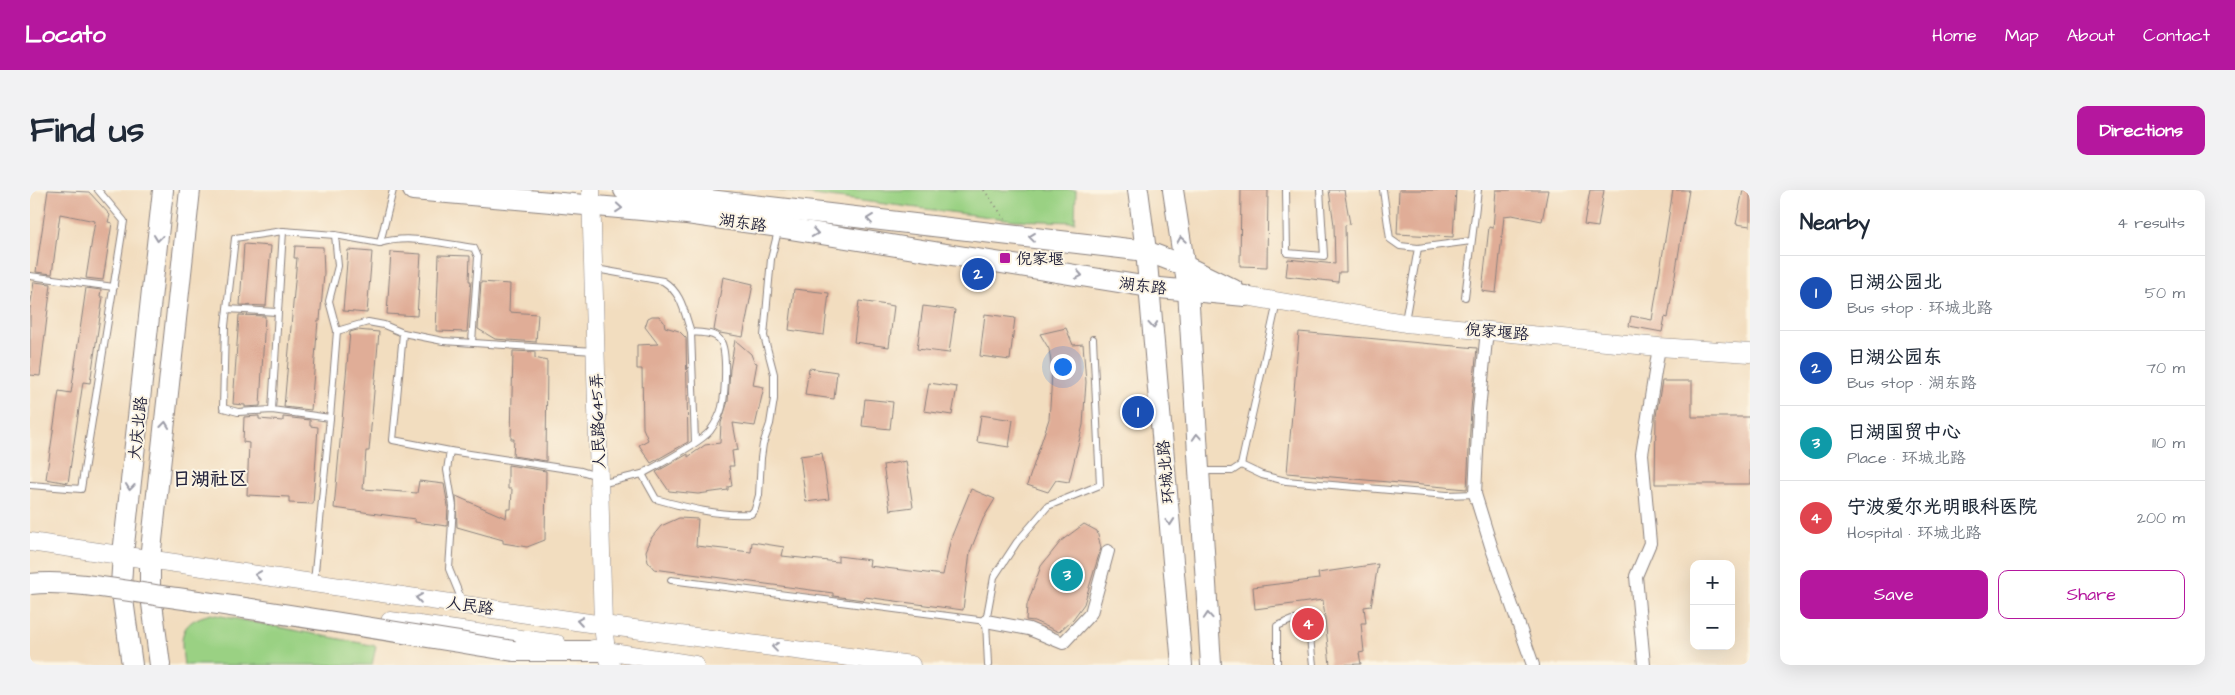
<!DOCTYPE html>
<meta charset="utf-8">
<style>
:root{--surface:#fff;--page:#f2f2f3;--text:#1f2937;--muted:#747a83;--line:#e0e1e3;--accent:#b5179e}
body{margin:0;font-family:"Architects Daughter","LXGW WenKai TC",sans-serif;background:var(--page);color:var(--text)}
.controls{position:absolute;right:15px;bottom:15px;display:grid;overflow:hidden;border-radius:10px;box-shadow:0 5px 20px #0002}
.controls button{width:45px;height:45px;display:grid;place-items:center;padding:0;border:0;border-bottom:1px solid var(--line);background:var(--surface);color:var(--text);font:25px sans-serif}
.you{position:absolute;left:1032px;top:176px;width:18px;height:18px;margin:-12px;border:4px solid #fff;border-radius:50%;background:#1a73e8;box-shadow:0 0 0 8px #1a73e833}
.badge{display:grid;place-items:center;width:32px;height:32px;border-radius:50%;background:var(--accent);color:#fff;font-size:16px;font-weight:700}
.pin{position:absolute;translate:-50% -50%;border:2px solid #fff;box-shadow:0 1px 5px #0006}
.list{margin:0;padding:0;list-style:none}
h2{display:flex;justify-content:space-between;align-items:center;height:65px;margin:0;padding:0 20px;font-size:21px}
h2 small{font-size:16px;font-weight:400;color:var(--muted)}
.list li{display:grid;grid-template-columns:32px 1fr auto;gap:15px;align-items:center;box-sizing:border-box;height:75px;padding:0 20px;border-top:1px solid var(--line)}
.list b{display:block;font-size:19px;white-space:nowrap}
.list p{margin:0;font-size:16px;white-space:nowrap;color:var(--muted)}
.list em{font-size:16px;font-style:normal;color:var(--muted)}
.actions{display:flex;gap:10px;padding:15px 20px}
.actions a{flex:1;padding:11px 0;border:1px solid var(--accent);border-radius:10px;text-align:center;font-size:18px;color:var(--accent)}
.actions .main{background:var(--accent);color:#fff}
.map{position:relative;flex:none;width:1720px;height:475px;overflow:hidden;border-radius:10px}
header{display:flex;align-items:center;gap:30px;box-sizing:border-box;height:70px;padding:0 25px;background:var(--accent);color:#fff}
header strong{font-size:24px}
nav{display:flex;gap:28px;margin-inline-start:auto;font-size:18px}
.intro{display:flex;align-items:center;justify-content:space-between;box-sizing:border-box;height:120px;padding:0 30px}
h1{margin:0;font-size:35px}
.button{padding:12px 22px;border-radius:10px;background:var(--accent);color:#fff;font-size:18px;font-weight:700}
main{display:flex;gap:30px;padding:0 30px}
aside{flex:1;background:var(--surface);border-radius:10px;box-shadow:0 5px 20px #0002}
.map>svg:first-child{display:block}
.green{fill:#9ad183;stroke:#5e7a5f}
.building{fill:#e0ad97}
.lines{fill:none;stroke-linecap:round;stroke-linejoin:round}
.lane-casing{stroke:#8a807d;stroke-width:8}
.street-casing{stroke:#8a807d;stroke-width:14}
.secondary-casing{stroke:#8a807d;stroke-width:19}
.primary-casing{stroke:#8a807d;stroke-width:22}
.path{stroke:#8a807d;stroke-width:2;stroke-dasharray:1 4;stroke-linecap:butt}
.lane{stroke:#fff;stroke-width:6}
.street{stroke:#fff;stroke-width:12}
.secondary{stroke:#fff;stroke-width:18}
.primary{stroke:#fff;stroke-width:20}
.primary-bridge-casing{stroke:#8a807d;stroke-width:22;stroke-linecap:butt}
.primary-bridge{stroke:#fff;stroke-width:20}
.oneway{stroke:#9c9ca7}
.poi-dot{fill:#b5179e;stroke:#fcf5e5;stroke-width:2}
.labels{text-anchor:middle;stroke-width:4;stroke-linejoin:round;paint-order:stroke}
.street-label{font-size:16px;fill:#22223b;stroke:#fcf5e5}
.poi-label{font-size:16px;fill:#22223b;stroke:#fcf5e5;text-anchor:start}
.quarter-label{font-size:19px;font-weight:bold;fill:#22223b;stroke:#fcf5e5}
</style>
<header>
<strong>Locato</strong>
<nav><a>Home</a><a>Map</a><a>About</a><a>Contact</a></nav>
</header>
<div class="intro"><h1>Find us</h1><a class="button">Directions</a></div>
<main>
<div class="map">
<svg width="1720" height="475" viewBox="0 0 1720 475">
<rect width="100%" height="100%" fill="#fcf5e5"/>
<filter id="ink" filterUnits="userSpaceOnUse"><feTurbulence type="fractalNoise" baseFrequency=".02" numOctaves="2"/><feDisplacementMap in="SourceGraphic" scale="10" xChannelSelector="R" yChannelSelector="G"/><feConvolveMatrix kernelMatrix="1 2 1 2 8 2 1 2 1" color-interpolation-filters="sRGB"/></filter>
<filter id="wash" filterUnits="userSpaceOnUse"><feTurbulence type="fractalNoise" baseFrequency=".0096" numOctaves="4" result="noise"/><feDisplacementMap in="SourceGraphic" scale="20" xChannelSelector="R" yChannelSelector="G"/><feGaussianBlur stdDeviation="1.12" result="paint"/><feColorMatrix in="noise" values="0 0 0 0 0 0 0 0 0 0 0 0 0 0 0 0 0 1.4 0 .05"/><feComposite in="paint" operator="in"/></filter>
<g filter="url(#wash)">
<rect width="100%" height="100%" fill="#f2ddbf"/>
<g class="green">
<path d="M743,0H1046L1045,32L984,30Z"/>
<path d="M181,424L346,456L342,475H154C150,445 149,432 181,424Z"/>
</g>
<g id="blocks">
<g class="building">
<path d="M18,0L59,2L80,25L78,32L82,33L73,90L56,88L65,31L30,24L22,84L6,82Z"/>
<path d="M1211,0H1238L1237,77L1210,76Z"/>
<path d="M1299,0H1314L1320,34L1315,35L1316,82H1309L1308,92L1256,86L1258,69L1305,74L1304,35Z"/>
<path d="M1369,0H1426L1423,47L1367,44Z"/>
<path d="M1466,0H1518L1512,31L1482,25L1474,26L1466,103L1452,101L1459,37L1463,38Z"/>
<path d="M1560,0H1574L1568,37L1554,35Z"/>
<path d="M1643,0H1659L1638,128L1635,127L1632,142L1599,136L1601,126L1622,130Z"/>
<path d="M1713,0H1720V36L1706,34Z"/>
<path d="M214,54L241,56L236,116L210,115Z"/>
<path d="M265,56L293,57L294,84L290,130H288L281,220L254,217L267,68H264Z"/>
<path d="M318,60L342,62L337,123L313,121Z"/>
<path d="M361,62L391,64L387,126L357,124Z"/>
<path d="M409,65L440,66L439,91H441L437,142L406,141Z"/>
<path d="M693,87L723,94L713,147L690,143L684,140Z"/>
<path d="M4,92L21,94L10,186L0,185V119Z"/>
<path d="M451,92L480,94L479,122L508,124L506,152L465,149L448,139Z"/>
<path d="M56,98L71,100L70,107H73L60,193L53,192L38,293L16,289L29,201L41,203Z"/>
<path d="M764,99L799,103L794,145L759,140Z"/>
<path d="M829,111L864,116L859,157L824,152Z"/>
<path d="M893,116L925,120L919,163L887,159Z"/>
<path d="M955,124L985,128L980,170L950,166Z"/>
<path d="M209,125L235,126L230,216L215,217V215L203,214Z"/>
<path d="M622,126H629L634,132L635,137L649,141L656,148L658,252L621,273L609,255L618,250L613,238L612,179H607V155L628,154L615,137L618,128Z"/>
<path d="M1036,138L1043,155L1053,154L1056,192L1053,235L1039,292L1026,290L1018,302L997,295L1019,229L1021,202L1022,179L1019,159L1010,144Z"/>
<path d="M327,140L349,142L339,261H336L333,299L387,303L389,291L414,294L418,316L417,336L385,332V329L304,318L320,142Z"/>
<path d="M1269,142L1447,158L1441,219L1437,299L1257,283Z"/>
<path d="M705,150L721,164L724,172L727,173L723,195L734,197L725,236L703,233L708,260L702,261L704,276H699L702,296L698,297V300L668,304L639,301L626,282L658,264V267L675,255L690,253L691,233L698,211L700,179Z"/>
<path d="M483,161L505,162V168L517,171L516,271L483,266L484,249H481Z"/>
<path d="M779,178L807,182L804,209L775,205Z"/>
<path d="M1632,191H1662V227H1720V294H1625L1626,226Z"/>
<path d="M899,193L927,197L922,225L894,221Z"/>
<path d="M835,209L863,212L860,239L832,236Z"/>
<path d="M951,225L983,230L979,257L947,252Z"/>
<path d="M229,226V229L253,231V227L280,230V236L288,237L283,314L259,313V307L217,305L219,253L213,252L214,227Z"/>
<path d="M792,263L799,309L776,312L770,266Z"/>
<path d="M876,271L883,317L860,320L853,275Z"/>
<path d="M478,275L516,281L515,350L497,357L473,353V350L427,337L426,306L476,328L477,319H481L482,299H478Z"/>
<path d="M941,299L965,309L953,329L940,362L933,420L835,407L834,410L803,406V403L624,379L618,372L616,361L622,347L631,336L649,328L668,329L666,356L721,362L722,352L754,357L752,366L808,372V366L840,370L839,376L913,385L921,348Z"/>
<path d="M1054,334L1067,341L1071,358L1054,414L1043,429L1029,442L1004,431L996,430L997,415L1011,376L1031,351Z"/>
<path d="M1348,374L1341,416L1334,417L1336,433H1331L1334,462L1329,463L1331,474L1300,475L1293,410L1225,419L1223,397L1289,389L1288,383Z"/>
</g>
</g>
</g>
<g filter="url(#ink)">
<use href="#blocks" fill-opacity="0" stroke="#8a807d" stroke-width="1"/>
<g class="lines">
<g class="lane-casing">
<g id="lane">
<path d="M1256,0L1257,63L1294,66L1290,0"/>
<path d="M1353,0L1360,49L1370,56L1388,58L1375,131"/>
<path d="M253,41L305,45L350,53L363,0"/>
<path d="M305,45L308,76L299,111L307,141"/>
<path d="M350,53C380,44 414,54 444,58L448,67L442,152"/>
<path d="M1388,58L1441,51"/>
<path d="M566,79L633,91C652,103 654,122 661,142"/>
<path d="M0,86L84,97"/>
<path d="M1435,107L1448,0"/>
<path d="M197,119L247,122"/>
<path d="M373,143L363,250L420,261L417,280L423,316L419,379L433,413"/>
<path d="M242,220L253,41L205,48L195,136L193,218L208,222L242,220L300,228L284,392"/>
<path d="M300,228L307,141L338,132L354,135L373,143L413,151L564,161"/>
<path d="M420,261L551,281L567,286"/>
<path d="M1211,275L1232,285L1256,291L1417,305L1445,304"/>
<path d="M1172,281H1202L1211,275L1247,112"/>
<path d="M612,284C628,275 669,254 680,241C685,234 690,226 692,217C695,204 698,160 690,150C684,142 670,143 661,142L665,252"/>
<path d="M570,294L612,284L626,309C658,318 688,326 721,324L725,319L729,305L731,268L733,254L740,234L744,209V184L734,146L741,69L748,41"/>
<path d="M0,295L51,299L94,31L68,0"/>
<path d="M641,390L956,431"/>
<path d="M958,475L956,431L964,387L987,352L1018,316L1070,295L1063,149"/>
<path d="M1247,475V436L1262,430H1278L1283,475"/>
</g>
</g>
<g class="street-casing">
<g id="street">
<path d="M1457,140L1449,220L1445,304L1462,359L1503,475"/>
<path d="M956,431L999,439L1033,453L1061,423L1078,361"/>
<path d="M1614,475L1606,386L1620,353L1612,264L1629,157"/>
</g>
</g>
<g class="secondary-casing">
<g id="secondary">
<path d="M561,0L573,435L576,461L581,475"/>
<path d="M1215,106L1375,133L1629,157L1720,163"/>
<path d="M0,352L573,435L881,475"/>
<path d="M360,431L527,454"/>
<path d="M563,459L665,475"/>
</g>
</g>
<g class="primary-casing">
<g id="primary">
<path d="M383,0L657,24L749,37L1119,97L1215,106"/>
<path d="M594,0L1116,61L1155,76L1204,100"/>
<path d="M1108,0L1116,61L1152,475"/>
<path d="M1143,0L1158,100L1181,475"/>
<path d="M484,461H576"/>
<path d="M102,475L91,395L93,364L133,0"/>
<path d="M130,475L120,398V369L160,0"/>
</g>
</g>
<path class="path" d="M954,0L975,29"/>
<use href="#lane" class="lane"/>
<use href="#street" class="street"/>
<use href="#secondary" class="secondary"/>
<use href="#primary" class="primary"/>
<g class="primary-bridge-casing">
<path id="primary-bridge" d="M0,394C41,389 105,403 147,408C260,424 372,443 484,461"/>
</g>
<use href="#primary-bridge" class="primary-bridge"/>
</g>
<defs><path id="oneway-chevron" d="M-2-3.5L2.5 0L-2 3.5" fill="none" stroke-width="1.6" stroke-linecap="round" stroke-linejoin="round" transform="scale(1.25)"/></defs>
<g class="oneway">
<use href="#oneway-chevron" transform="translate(589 18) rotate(5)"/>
<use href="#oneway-chevron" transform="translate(840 29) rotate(-173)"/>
<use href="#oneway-chevron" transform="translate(785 43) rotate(9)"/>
<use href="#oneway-chevron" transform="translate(1002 47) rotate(-173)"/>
<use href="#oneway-chevron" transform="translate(128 48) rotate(96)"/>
<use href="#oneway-chevron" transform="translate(1151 50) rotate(-99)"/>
<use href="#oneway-chevron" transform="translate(1049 85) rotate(10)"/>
<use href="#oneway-chevron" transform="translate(1123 135) rotate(85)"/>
<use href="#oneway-chevron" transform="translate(135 235) rotate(-84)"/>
<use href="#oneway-chevron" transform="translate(1167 247) rotate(-94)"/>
<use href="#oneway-chevron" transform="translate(100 297) rotate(96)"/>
<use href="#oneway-chevron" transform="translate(1140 332) rotate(85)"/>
<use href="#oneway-chevron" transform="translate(228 385) rotate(-172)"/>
<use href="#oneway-chevron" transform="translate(389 408) rotate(-172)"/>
<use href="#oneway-chevron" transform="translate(1178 426) rotate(-94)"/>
<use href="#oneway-chevron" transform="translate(550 431) rotate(-172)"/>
<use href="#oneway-chevron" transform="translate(745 457) rotate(-173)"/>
</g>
</g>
<rect class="poi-dot" x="969" y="62" width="12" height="12" rx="2.5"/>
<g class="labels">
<g class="street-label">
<text transform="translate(713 32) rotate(8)" y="6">湖东路</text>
<text transform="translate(1113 95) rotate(7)" y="6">湖东路</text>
<text transform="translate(1467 141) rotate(5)" y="6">倪家堰路</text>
<text transform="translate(567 231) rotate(-92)" y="6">人民路645弄</text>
<text transform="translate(107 238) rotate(-84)" y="6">大庆北路</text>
<text transform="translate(1135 282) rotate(-95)" y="6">环城北路</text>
<text transform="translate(440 415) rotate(8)" y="6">人民路</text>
</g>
<g class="poi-label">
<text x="986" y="74">倪家堰</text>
</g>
<g class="quarter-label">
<text x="180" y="295">日湖社区</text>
</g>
</g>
</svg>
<div class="controls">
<button>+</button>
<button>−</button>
</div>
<div class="you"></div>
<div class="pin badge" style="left:1108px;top:222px;background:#1a4fb4">1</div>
<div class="pin badge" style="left:948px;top:84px;background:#1a4fb4">2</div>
<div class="pin badge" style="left:1037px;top:385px;background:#0f9aa8">3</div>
<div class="pin badge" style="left:1278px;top:434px;background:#e0444e">4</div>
</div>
<aside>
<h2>Nearby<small>4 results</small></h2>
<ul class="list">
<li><span class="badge" style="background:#1a4fb4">1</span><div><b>日湖公园北</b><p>Bus stop · 环城北路</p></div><em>50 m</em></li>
<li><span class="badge" style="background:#1a4fb4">2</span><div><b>日湖公园东</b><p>Bus stop · 湖东路</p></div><em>70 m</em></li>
<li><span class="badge" style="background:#0f9aa8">3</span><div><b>日湖国贸中心</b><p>Place · 环城北路</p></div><em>110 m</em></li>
<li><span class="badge" style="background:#e0444e">4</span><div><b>宁波爱尔光明眼科医院</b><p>Hospital · 环城北路</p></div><em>200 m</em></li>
</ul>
<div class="actions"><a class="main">Save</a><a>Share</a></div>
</aside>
</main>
